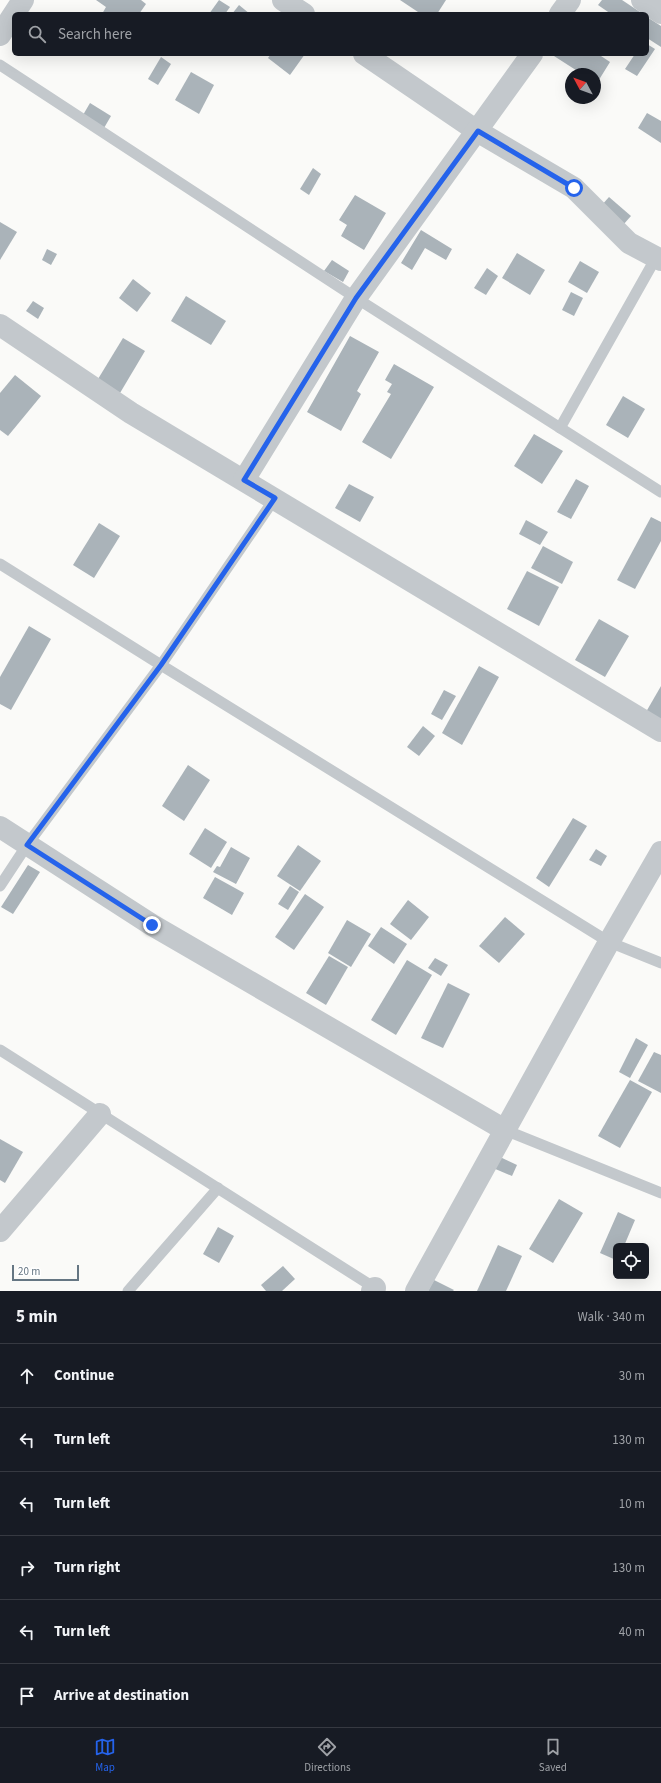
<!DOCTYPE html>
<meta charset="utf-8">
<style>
:root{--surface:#171b24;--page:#20242c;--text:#f1f3f6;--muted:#9ea1a6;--line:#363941;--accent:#2563eb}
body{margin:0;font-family:"Source Sans 3",sans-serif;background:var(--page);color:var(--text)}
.controls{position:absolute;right:12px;bottom:12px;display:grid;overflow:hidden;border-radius:6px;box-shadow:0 4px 16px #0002}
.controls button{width:36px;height:36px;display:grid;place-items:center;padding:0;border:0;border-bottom:1px solid var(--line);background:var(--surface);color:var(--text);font:20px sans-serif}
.compass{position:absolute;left:565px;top:68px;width:36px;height:36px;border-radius:50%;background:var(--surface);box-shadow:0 4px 16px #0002;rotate:311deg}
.scale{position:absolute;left:12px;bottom:10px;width:67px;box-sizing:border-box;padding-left:4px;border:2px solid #657683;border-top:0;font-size:11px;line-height:14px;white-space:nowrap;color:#657683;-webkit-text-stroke:3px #fff;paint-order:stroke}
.stop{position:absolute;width:12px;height:12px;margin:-9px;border:3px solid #2563eb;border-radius:50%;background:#fff}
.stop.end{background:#2563eb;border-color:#fff;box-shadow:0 1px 4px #0008}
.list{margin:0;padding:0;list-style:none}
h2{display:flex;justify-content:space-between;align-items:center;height:52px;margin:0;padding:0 16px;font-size:17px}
h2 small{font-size:13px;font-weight:400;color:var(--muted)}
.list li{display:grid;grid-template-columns:26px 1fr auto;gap:12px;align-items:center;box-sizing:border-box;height:64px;padding:0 16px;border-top:1px solid var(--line)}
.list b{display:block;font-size:15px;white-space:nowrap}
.list em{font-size:13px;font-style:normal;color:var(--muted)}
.icon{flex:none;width:22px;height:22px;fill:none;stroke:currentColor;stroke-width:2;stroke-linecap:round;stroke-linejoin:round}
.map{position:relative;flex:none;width:661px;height:1291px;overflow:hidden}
.search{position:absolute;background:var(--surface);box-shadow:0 4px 16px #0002;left:12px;right:12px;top:12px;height:44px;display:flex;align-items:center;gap:10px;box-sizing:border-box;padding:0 14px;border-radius:6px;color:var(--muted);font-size:15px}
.sheet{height:436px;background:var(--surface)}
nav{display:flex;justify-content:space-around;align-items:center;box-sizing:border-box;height:56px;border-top:1px solid var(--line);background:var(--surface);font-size:11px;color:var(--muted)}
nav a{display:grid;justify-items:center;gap:2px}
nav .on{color:var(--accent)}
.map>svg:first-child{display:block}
.building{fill:#aab3b9}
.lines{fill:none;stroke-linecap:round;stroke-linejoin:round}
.lane{stroke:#c3c8cc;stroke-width:11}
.street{stroke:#c3c8cc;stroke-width:22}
.route{stroke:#2563eb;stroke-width:5}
</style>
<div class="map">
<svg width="661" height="1291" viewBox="0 0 661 1291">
<rect width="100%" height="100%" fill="#fafaf8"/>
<g class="building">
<path d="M96,0H141L146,4L139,14H102L106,7Z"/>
<path d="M219,0L230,7L225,14H209Z"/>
<path d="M400,0H446L437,14H421Z"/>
<path d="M602,0H622L643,14H611L598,5Z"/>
<path d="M239,5L250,14H232Z"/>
<path d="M647,17L661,26V47L647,38Z"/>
<path d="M647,44L655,49L637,76L625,69L635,54H647Z"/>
<path d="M271,54H305L290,75L268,58Z"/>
<path d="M555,54H598L610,62L597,83L595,82V74H582L554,56Z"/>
<path d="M161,57L171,64L158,85L148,79Z"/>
<path d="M191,72L214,85L199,114L175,100Z"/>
<path d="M90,103L111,116L104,128L83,115Z"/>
<path d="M647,113L661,121V143L638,128Z"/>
<path d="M313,168L321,174L309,195L300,189Z"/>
<path d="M355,195L386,213L364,250L341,236L347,225L339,220Z"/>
<path d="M609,197L631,216L623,225L601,206Z"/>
<path d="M0,222L17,232L0,260Z"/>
<path d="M421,230L452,249L446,260L425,248L412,270L401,263Z"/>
<path d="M47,249L57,254L51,265L42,260Z"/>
<path d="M517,253L545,270L530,295L502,278Z"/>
<path d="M332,260L349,271L343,282L324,271Z"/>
<path d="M580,261L599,272L587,293L568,282Z"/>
<path d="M487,268L498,276L486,295L474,288Z"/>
<path d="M133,279L151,293L137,312L119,298Z"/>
<path d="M571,292L583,298L574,316L562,310Z"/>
<path d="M186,296L226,321L211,345L171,321Z"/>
<path d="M33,301L44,308L38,319L26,311Z"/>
<path d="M350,336L379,352L357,391L361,394L341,431L307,412Z"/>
<path d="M123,338L145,351L120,393L98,379Z"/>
<path d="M394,364L434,387L391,459L362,442L391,394L387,392L392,384L385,380Z"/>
<path d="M15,375L41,396L8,436L0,430V393Z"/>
<path d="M623,396L645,409L628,438L606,425Z"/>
<path d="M534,434L563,451L542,484L514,466Z"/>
<path d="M576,479L589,486L571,519L557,512Z"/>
<path d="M349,484L374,497L360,522L335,508Z"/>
<path d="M651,517L661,522V541L635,589L617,580Z"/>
<path d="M526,520L548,532L540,545L519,534Z"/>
<path d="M99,523L120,536L94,578L73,565Z"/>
<path d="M543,546L573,562L562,584L531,568Z"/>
<path d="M527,571L559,587L539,626L507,609Z"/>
<path d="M599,619L629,636L605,677L575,660Z"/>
<path d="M29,626L51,639L11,710L0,704V677Z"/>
<path d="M479,666L499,677L462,745L442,733Z"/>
<path d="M661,686V720L646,712Z"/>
<path d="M444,690L456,696L442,720L431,714Z"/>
<path d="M423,726L435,736L419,756L407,747Z"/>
<path d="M188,765L210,780L184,821L162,806Z"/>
<path d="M573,818L587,826L549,887L536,878Z"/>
<path d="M205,828L227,842L211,868L189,854Z"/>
<path d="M298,845L321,861L300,891L277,876Z"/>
<path d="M231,847L250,858L236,884L213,872L217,866L220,867Z"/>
<path d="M596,849L607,856L601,866L589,860Z"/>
<path d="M28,865L40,872L13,914L1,907Z"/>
<path d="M215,877L244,893L232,915L203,898Z"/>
<path d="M290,886L299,892L288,910L278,904Z"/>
<path d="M305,894L324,907L294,950L275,937Z"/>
<path d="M408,900L429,917L411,940L390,924Z"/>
<path d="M505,917L525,934L499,963L479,946Z"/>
<path d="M347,920L371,934L351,967L328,953Z"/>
<path d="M381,927L407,944L394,964L368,946Z"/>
<path d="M329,956L348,967L326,1005L306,993Z"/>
<path d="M435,958L448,965L441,976L428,968Z"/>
<path d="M407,960L432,975L396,1035L371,1020Z"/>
<path d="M448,983L470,994L443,1048L421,1038Z"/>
<path d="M636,1038L648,1045L630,1078L619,1072Z"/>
<path d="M654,1052L661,1055V1093L638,1081Z"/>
<path d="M630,1080L652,1092L620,1148L598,1136Z"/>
<path d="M0,1139L23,1152L5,1183L0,1180Z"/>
<path d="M498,1156L517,1165L512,1176L493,1168Z"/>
<path d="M559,1199L583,1213L553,1263L529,1249Z"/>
<path d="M618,1212L635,1220L624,1246H616V1260L600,1253Z"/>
<path d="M218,1227L234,1236L219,1263L203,1254Z"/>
<path d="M498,1245L522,1256L506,1291H477Z"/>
<path d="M283,1266L295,1279L282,1291H266L261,1285Z"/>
<path d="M434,1280L454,1290L453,1291H428Z"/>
</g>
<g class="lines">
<g class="lane">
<path d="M0,65L356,298L661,492"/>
<path d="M560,428L658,254"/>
<path d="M0,564L161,665L609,942L661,963"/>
<path d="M0,886L27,845L161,665L275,498"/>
<path d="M0,1050L378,1290"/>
<path d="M505,1130L661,1193"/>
<path d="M128,1291L218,1188"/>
</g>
<g class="street">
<path d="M283,0L304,14"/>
<path d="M642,0L661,13"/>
<path d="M560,14L570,0"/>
<path d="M0,35L23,0"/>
<path d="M364,54L477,131L574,188L629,243L661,260"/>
<path d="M0,325L131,413L661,731"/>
<path d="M244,480L356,298L532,54"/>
<path d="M0,827L152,925L505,1130"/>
<path d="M0,1231L100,1114"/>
<path d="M372,1291L375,1288"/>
<path d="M416,1291L609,942L661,852"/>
</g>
</g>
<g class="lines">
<path class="route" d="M152,925L27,845L161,665L275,498L244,480L356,298L478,131L574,188"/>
</g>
</svg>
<div class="controls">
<button><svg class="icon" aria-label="locate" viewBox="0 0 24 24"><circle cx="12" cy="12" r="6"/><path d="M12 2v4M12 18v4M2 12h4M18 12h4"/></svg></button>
</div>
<svg class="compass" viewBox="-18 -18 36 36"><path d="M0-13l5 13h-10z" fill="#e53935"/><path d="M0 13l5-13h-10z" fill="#9ea1a6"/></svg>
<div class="scale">20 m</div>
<div class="stop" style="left:574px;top:188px"></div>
<div class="stop end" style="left:152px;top:925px"></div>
<div class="search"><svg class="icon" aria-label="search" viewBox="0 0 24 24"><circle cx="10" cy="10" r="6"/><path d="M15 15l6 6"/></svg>Search here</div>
</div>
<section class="sheet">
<h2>5 min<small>Walk · 340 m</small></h2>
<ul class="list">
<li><svg class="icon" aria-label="ahead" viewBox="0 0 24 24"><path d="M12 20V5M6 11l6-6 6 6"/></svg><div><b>Continue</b></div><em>30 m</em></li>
<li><svg class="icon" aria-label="left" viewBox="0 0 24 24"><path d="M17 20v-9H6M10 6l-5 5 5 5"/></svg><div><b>Turn left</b></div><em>130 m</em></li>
<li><svg class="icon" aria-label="left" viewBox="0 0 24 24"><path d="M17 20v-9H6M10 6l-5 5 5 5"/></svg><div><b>Turn left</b></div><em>10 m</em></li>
<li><svg class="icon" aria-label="right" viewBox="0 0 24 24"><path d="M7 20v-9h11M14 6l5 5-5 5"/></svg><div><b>Turn right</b></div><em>130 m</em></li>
<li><svg class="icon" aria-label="left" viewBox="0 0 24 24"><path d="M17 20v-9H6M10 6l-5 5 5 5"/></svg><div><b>Turn left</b></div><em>40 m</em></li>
<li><svg class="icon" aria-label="arrive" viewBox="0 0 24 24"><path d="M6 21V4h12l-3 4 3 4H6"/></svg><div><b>Arrive at destination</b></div></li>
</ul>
</section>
<nav>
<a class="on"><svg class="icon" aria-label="map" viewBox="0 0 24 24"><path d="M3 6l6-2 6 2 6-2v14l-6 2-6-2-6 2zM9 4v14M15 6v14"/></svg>Map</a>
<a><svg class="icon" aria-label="directions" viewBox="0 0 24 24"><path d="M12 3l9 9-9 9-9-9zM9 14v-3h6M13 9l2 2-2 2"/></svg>Directions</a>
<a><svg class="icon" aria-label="saved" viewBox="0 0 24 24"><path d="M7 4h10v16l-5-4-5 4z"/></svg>Saved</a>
</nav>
